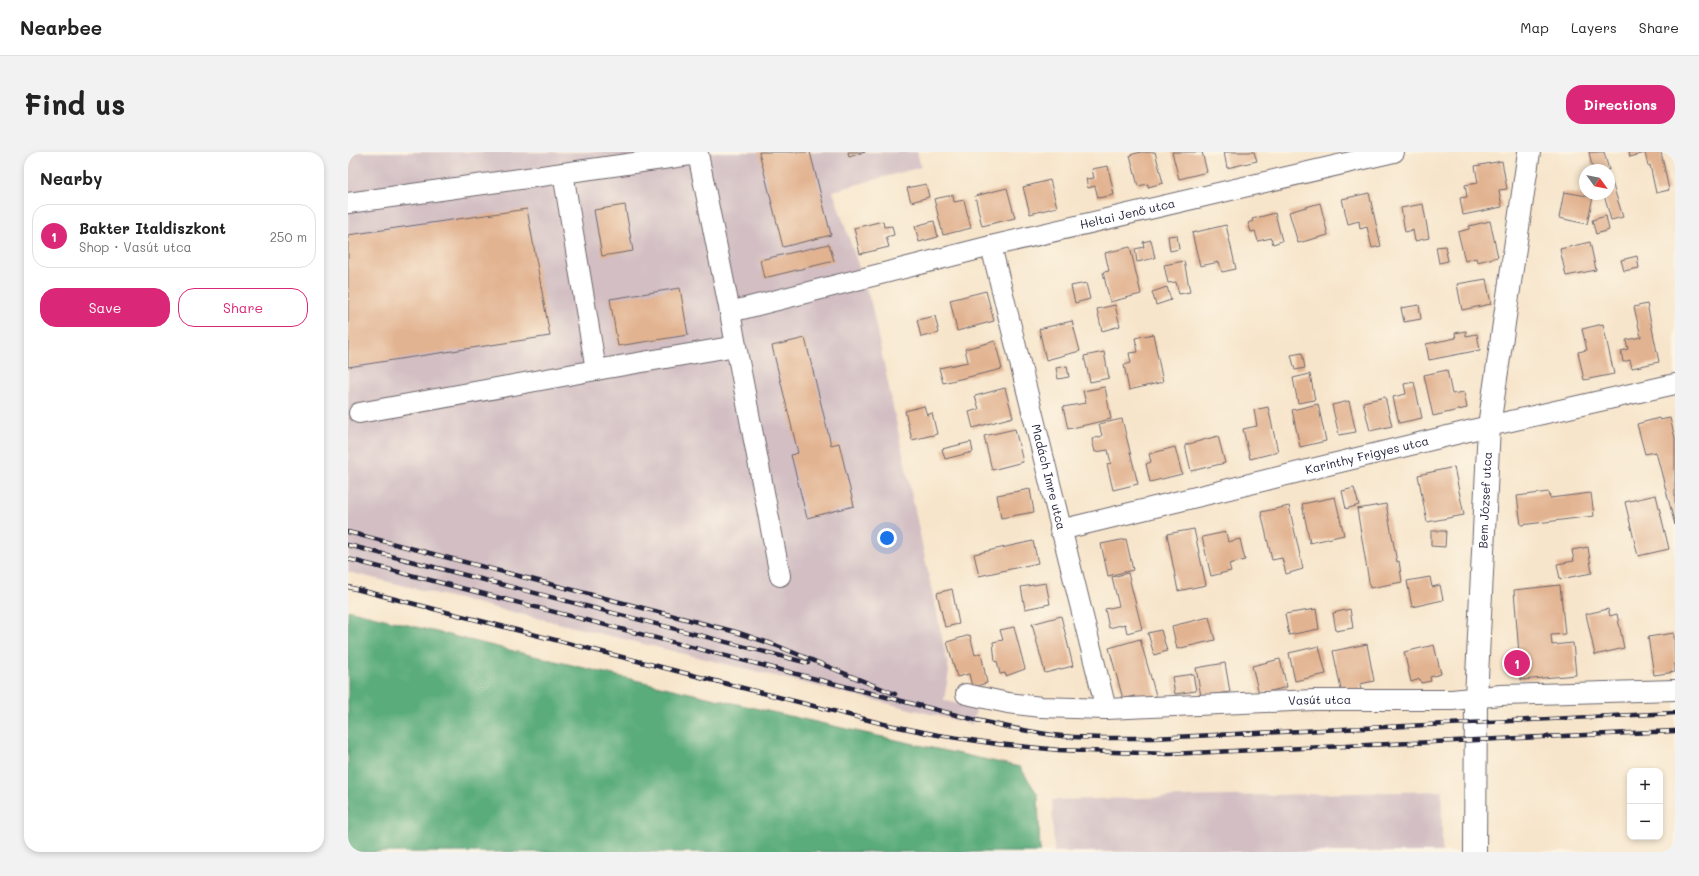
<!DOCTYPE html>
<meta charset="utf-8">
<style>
:root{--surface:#fff;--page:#f2f2f2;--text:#222;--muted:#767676;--line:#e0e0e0;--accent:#db2777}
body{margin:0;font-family:Mali,sans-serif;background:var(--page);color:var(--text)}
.controls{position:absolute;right:12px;bottom:12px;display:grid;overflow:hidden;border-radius:8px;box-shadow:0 2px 6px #0003}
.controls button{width:36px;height:36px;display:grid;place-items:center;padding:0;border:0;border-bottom:1px solid var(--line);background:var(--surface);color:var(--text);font:20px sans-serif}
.compass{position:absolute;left:1231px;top:12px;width:36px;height:36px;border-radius:50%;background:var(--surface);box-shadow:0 2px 6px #0003;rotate:123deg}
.you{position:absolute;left:539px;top:386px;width:14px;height:14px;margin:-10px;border:3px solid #fff;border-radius:50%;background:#1a73e8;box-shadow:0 0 0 6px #1a73e833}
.badge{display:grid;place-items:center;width:26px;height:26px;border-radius:50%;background:var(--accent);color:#fff;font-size:13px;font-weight:700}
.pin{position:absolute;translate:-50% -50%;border:2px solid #fff;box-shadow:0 1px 4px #0006}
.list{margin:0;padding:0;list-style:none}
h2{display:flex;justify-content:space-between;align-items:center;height:52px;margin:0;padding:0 16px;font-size:17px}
h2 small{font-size:13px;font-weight:400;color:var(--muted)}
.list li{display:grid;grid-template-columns:26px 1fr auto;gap:12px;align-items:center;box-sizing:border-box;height:64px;margin:0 8px 8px;padding:0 8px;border:1px solid var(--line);border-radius:16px}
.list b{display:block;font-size:15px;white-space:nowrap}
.list p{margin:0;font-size:13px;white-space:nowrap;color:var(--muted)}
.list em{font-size:13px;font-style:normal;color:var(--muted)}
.actions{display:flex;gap:8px;padding:12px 16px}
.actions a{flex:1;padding:9px 0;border:1px solid var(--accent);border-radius:16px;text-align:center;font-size:14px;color:var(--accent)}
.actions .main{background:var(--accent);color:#fff}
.map{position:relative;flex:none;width:1327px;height:700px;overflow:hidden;border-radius:16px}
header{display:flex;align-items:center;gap:24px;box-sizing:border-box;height:56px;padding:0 20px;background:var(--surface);border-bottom:1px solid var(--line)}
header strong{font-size:19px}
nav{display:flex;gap:22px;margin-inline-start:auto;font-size:14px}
.intro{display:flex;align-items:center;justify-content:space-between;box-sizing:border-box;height:96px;padding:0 24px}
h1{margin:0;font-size:28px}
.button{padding:10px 18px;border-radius:16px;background:var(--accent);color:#fff;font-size:14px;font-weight:700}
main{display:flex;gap:24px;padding:0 24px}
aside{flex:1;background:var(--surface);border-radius:16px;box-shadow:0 2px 6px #0003}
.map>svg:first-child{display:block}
.industrial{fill:#d2bec3}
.forest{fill:#5aac7a;stroke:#3e675a}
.building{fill:#e2b391}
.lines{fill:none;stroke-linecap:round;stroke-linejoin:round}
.minor-casing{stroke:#6d666d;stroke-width:22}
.major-casing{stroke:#6d666d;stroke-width:24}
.minor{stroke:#fff;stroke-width:20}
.major{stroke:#fff;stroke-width:22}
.rail-casing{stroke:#22223b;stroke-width:4.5}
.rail{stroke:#fcf5e5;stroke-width:3;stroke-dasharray:9;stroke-linecap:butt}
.labels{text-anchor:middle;stroke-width:3;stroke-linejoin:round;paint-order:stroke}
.street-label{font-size:12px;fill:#22223b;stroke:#fcf5e5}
</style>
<header>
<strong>Nearbee</strong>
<nav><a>Map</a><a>Layers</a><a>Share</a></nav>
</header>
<div class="intro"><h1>Find us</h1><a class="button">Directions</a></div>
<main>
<aside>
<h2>Nearby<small></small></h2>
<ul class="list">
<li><span class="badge">1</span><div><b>Bakter Italdiszkont</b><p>Shop · Vasút utca</p></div><em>250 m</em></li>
</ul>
<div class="actions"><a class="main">Save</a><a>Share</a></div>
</aside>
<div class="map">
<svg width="1327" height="700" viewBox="0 0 1327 700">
<rect width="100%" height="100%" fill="#fcf5e5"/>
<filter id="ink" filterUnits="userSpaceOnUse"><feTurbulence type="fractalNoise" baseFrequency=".025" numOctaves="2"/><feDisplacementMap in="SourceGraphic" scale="8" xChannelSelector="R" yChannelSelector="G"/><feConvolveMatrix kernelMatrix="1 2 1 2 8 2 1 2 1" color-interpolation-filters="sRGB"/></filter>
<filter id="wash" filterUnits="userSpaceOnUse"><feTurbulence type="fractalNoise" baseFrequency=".012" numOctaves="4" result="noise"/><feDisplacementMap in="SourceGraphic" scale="16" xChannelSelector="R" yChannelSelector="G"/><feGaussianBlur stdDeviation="0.9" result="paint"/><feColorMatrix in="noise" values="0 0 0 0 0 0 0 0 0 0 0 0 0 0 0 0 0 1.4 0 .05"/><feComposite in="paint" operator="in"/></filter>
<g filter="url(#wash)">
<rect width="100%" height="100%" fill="#f7e5cb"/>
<g class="industrial">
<path d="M0,0H569L573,15L485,39L523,151L601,519L596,548L628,558L624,572L0,420Z"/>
<path d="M1094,639V700H706L704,648Z"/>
</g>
<path class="forest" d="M0,458C223,514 447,567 672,615L690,643L692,700H0Z"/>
<g id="blocks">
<g class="building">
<path d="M411,0H462L483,83L435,95Z"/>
<path d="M500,0H517L501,5Z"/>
<path d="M793,0H807L815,31L800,35V32L790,34L782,3Z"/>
<path d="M824,0H854L859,20L831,27Z"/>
<path d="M876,0H906L909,9L879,16Z"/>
<path d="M1241,0H1256L1261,18H1247L1246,15H1244Z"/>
<path d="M1281,0H1313L1321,38L1308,41L1302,13L1300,14L1297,1L1282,5Z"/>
<path d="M1154,9L1159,37L1151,38L1154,55L1115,63L1112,46L1119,45L1117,33L1130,31L1127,14Z"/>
<path d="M760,14L766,43L750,46L747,34L740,36L738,27L746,26L744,17Z"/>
<path d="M1261,21L1275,65L1263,68L1256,43L1253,44V42H1261Z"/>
<path d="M702,28L709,55L682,62L675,35Z"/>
<path d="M578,32L581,45L563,50L559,36Z"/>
<path d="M659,36L667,66L634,74L627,44Z"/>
<path d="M1216,40L1245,45L1239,72L1211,66Z"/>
<path d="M1021,41L1033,94L1024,96L1019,75L1012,77L1011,69L1000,72L994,47Z"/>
<path d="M605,43L606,50L616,48L623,76L595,83L586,47Z"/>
<path d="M972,51L980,83L950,91L941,60Z"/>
<path d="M1075,52L1081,86L1067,89L1065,78L1057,80L1053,56Z"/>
<path d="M277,53L285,99L254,104L246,58Z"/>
<path d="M179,57L202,184L0,215V83Z"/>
<path d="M927,61L934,89L925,92L923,86L910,89L907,79L903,80L900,71L905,69L904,67Z"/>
<path d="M1258,64L1261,78L1248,82L1244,68Z"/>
<path d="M535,69L536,75L544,74L546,83L538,85L541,95L512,102L506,76Z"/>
<path d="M586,69L590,85L571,90L567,74Z"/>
<path d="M1142,69L1150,105L1129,110L1128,106L1117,109L1110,80L1121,77V74Z"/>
<path d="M878,73L888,117L874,120L871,110L852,114L844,81Z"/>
<path d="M829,83L831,97L822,99L820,84Z"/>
<path d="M803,88L807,106L789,110L787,97L796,95L795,90Z"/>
<path d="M1242,90L1248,118L1218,124L1212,97Z"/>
<path d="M481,92L486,109L416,126L412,108Z"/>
<path d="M1097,94L1100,109L1091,111L1088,95Z"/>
<path d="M782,95L793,142L762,150L755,120L761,119L757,101Z"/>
<path d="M1289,104L1291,116L1276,119L1273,108Z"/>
<path d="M836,109L842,140L831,142L828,130L820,131L816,113Z"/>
<path d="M1138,127L1143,152L1114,158L1109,132Z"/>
<path d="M738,131L742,147L727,151L723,134Z"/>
<path d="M819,135L823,148L808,153L804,140Z"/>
<path d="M332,136L340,183L270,194L262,147Z"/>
<path d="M638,139L646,169L609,179L602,148Z"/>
<path d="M1299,152L1311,210L1284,216L1282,208L1275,210L1273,199L1280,197L1278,188L1293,185L1286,155Z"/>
<path d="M767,153L772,174L754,179L749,157Z"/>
<path d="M1071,153L1073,167L1056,170L1053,156Z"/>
<path d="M587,164L591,181L573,185L569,168Z"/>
<path d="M724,169L732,199L698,208L691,177Z"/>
<path d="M1255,172L1266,222L1236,228L1230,200L1239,198L1234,177Z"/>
<path d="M1118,179V184L1129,182L1132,198L1081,208L1078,192L1108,186L1107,181Z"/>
<path d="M805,182L815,230L781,238L776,213L783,211L781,201L790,200L787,186Z"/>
<path d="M457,186L483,293L491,291L506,354L459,366L443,303L450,301L424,194Z"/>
<path d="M647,189L654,217L595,231L591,216L620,210L617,197Z"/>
<path d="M756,200L761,226L742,230L736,204Z"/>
<path d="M954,201L957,216L947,218L943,203Z"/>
<path d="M719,214L721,225L710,227L708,216Z"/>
<path d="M1099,218L1104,242L1116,240L1119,256L1085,264L1076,223Z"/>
<path d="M962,222L967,248L950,251L945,226Z"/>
<path d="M1066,230L1074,266L1051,271L1045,245L1058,242L1056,232Z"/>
<path d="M757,235L763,267L720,277L715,255L738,251L735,239Z"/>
<path d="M657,236L665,265L625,276L621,260L631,257L627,244Z"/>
<path d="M1037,245L1044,274L1022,279L1015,250Z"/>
<path d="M1001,249L1008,280L991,283L984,253Z"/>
<path d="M970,252L978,289L952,295L944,258Z"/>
<path d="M576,254L579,263L584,261L589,282L564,288L557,259Z"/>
<path d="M920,255L930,300L902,307L895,277L909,274L906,258Z"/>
<path d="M1311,266L1312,268L1322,266L1327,286V373L1308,300L1297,302L1289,272Z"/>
<path d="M774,267L790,332L765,338L759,312L763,311L760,298L747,300L744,287L754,284L751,272Z"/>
<path d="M667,277L675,310L644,318L636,284Z"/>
<path d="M870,284L877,311L843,319L837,293Z"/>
<path d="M623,290L625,300L597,307L594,297Z"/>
<path d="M827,295L834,322L802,330L798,312L803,310L801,302Z"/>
<path d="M1106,315L1116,363L1079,370L1070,323Z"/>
<path d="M1006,336L1011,353L998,357L994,339Z"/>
<path d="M682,337L686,360L653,366L649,343Z"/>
<path d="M1201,340L1202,346L1243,341L1246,364L1173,373L1169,344Z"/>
<path d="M1308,343L1321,397L1290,404L1277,350Z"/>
<path d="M987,345L996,383L962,391L954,352Z"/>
<path d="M1038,352L1049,410L1051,409L1054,430L1022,436L1009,357Z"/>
<path d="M941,354L955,417L938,422L934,406L924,408L913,360Z"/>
<path d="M846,377L858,433L830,439L819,382Z"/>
<path d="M1083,379H1098L1097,395L1083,394Z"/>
<path d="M878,380L880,390L892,387L897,408L881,412L883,419L863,424L854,385Z"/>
<path d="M778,387L785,418L760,424L753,392Z"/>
<path d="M685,389L690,411L631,424L626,402Z"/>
<path d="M1240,395L1244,421L1212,427L1209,412L1226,409L1224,398Z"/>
<path d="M780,421L794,477L779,481L777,472L761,476L757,457L771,454L764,425Z"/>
<path d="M1082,425L1084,435L1092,433L1095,448L1064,455L1059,429Z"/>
<path d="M698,431L702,452L677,457L673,435Z"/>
<path d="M1212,433L1217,482L1203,483L1204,493L1225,491L1228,523L1173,528L1166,438Z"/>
<path d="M604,437L611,472L597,475L589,441Z"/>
<path d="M968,457L971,477L941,483L937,462Z"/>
<path d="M1002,457L1005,476L988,479L985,461Z"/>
<path d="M1260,457L1262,464L1269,462L1276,496L1247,503L1238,462Z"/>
<path d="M713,464L725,514L697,521L684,472Z"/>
<path d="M861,465L867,488L829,497L824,474Z"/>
<path d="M666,475L677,517L658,524L657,521L652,522L649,509L647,510L645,490L655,488L652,478Z"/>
<path d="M813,478L819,499L806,503L800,481Z"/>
<path d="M1326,481L1327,520L1306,523L1300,485Z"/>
<path d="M622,483L627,503L633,501L639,531L624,535L621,522L609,525L599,490Z"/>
<path d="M792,487L809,547L789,553L787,544L775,547L761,496Z"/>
<path d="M1019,492L1026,529L1012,532L1013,538L994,542L985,499Z"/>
<path d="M1086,493L1093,522L1082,525L1083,529L1073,531L1072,527L1063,530L1056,500Z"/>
<path d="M971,494L978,522L947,529L941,501Z"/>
<path d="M932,507L939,535L911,542L904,514Z"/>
<path d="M877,511L882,540L853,544L848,516Z"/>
<path d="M845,522L848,539L827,542L824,525Z"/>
</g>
</g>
</g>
<g filter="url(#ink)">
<use href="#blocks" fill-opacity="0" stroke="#6d666d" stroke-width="1"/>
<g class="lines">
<g class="minor-casing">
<g id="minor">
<path d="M215,21L248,218L388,194L382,160"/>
<path id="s1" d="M0,51L350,2L382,160L643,94L1046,0"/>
<path id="s2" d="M643,94L758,557"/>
<path d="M388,194L432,424"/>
<path d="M11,261L248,218"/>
<path id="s3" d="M712,378L1141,274L1327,232"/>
<path id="s4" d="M618,542L660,551L693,555L758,557L966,548H1104L1153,543L1327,538"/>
</g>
</g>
<g class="major-casing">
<g id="major">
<path id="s5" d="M1127,700L1128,546L1141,274L1181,0"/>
</g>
</g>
<use href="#minor" class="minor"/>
<use href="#major" class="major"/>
<g class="rail-casing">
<g id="rail">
<path d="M0,380L388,480L427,493L547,542"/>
<path d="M0,393L460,511"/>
<path d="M0,407L624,567C654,574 683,581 714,584C744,587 775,586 805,586L1327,561"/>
<path d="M0,435L536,572L590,583L649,592L711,598L821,602L1327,579"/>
</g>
</g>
<use href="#rail" class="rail"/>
</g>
</g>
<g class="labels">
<g class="street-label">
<text dy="4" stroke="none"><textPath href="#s1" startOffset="924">Heltai Jenő utca</textPath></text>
<text dy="4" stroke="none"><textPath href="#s3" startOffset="316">Karinthy Frigyes utca</textPath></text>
<text dy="4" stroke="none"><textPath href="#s2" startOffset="238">Madách Imre utca</textPath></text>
<text dy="4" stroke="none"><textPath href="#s5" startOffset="352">Bem József utca</textPath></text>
<text dy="4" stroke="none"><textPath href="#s4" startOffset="355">Vasút utca</textPath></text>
</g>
</g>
</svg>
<div class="controls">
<button>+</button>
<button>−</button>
</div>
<svg class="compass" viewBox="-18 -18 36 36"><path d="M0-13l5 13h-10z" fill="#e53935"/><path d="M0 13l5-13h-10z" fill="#767676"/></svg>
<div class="you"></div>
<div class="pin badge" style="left:1169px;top:511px">1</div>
</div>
</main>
